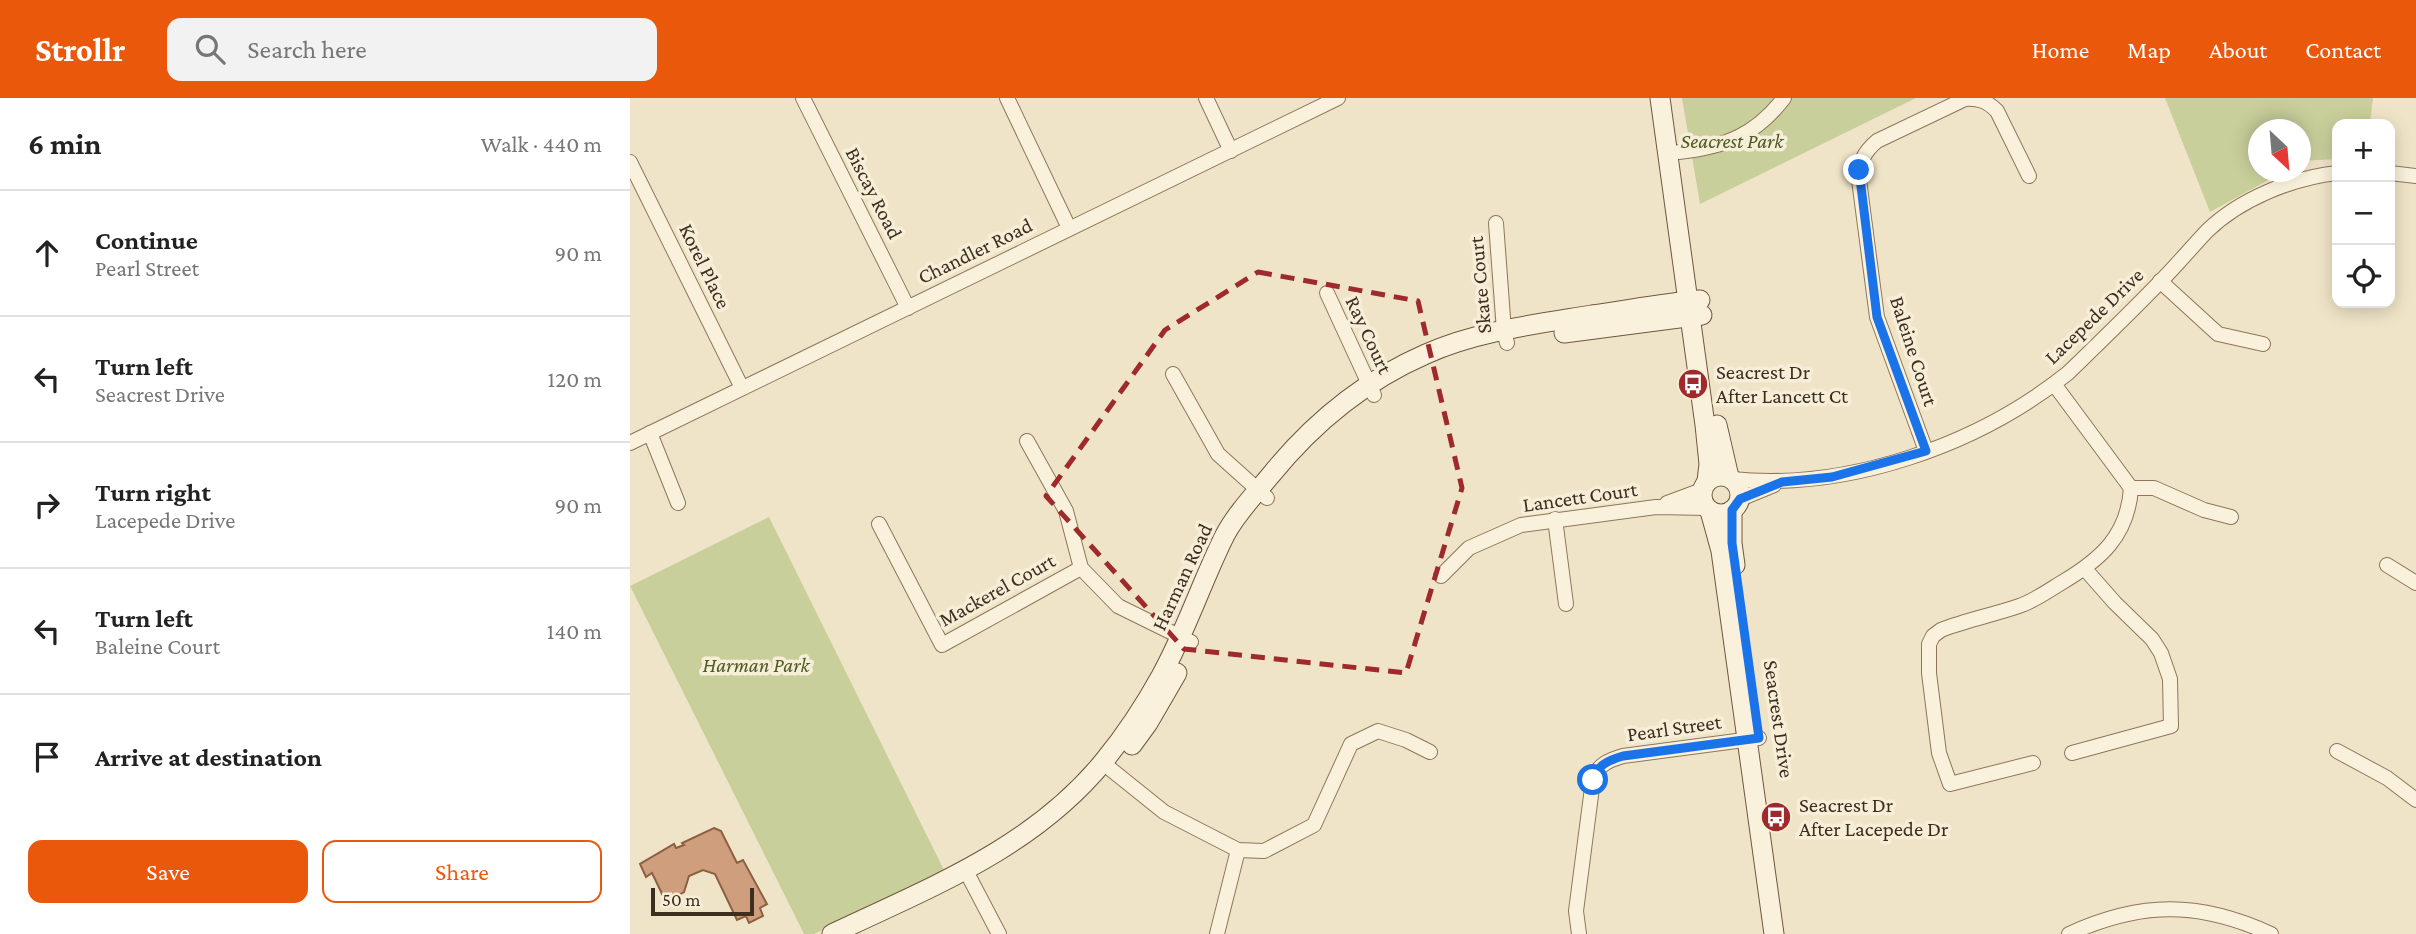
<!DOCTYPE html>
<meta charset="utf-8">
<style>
:root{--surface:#fff;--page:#f2f2f2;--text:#222;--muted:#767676;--line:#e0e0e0;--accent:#ea580c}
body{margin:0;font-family:"Crimson Pro",serif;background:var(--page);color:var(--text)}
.controls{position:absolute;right:21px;top:21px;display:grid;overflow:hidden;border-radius:14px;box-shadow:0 4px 18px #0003}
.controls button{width:63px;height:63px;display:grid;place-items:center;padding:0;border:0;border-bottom:2px solid var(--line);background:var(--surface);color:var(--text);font:35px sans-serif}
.compass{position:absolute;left:1618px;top:21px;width:63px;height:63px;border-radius:50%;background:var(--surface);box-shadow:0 4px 18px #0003;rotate:154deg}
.scale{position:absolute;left:21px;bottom:18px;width:103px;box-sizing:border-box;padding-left:7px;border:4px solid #3d2e20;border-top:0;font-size:19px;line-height:24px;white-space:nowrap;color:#3d2e20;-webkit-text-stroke:5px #f7eed8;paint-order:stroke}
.stop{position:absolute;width:21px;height:21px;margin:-16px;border:5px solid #1a73e8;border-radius:50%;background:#fff}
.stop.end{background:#1a73e8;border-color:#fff;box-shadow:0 2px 7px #0008}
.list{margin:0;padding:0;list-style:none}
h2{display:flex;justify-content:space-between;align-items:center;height:91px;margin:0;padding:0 28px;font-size:30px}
h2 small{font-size:23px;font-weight:400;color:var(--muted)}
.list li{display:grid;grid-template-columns:46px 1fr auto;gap:21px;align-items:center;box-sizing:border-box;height:126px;padding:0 28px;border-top:2px solid var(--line)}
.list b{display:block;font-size:26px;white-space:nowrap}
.list p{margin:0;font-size:23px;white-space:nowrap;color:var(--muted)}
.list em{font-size:23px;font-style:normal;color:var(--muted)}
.actions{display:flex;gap:14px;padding:21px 28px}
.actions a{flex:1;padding:16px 0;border:2px solid var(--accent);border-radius:14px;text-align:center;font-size:24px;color:var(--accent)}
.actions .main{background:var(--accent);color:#fff}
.icon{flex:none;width:38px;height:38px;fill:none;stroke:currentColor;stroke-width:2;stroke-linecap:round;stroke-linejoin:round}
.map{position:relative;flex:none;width:1786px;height:836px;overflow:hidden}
header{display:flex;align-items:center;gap:42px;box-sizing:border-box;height:98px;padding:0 35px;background:var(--accent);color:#fff}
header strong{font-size:33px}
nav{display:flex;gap:38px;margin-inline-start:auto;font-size:24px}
.search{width:490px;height:63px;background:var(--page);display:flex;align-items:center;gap:18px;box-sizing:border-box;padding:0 24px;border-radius:14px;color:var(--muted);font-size:26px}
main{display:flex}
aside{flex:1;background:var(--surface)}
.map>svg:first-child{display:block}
.green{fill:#c9cf9b}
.building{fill:#cf9f7d;stroke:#8d5f41;stroke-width:2}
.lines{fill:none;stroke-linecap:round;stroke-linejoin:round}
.street-casing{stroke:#8d765c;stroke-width:16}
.secondary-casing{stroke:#6f573f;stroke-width:21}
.street{stroke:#faf1dc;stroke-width:14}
.secondary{stroke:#faf1dc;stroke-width:19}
.route{stroke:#1a73e8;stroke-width:9}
.marked{fill:none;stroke:#9e2a2b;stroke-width:5;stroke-dasharray:14 9;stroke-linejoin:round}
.labels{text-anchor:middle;stroke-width:7;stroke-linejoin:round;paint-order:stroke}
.park-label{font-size:21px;font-style:italic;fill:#4d5a26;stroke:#f7eed8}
.street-label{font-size:21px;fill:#3d2e20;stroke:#f7eed8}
.poi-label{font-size:21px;fill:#3d2e20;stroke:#f7eed8;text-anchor:start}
</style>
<header>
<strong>Strollr</strong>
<div class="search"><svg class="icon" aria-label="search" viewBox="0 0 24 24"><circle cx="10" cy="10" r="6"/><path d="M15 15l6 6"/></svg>Search here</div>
<nav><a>Home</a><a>Map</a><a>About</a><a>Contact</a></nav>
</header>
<main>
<aside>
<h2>6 min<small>Walk · 440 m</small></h2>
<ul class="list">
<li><svg class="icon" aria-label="ahead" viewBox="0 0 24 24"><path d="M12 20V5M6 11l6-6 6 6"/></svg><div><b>Continue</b><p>Pearl Street</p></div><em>90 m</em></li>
<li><svg class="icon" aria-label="left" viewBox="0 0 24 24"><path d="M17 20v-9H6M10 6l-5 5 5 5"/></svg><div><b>Turn left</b><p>Seacrest Drive</p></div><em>120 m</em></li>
<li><svg class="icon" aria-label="right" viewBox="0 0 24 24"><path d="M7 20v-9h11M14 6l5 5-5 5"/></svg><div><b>Turn right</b><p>Lacepede Drive</p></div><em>90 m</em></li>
<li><svg class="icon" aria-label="left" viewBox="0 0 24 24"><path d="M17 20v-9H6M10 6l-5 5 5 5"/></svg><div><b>Turn left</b><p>Baleine Court</p></div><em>140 m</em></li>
<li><svg class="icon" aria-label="arrive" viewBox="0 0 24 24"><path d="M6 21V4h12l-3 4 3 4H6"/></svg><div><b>Arrive at destination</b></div></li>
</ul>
<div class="actions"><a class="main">Save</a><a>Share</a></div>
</aside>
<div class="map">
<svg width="1786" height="836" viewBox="0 0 1786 836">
<rect width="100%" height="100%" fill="#f0e4c8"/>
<g class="green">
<path d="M1052,0H1286L1070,106Z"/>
<path d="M1535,0H1743L1740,26H1707V61L1671,63V32H1629V74H1653L1580,114Z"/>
<path d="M139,419L314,772L184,836H174L0,488Z"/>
</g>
<path class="building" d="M84,730L91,733L107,765L113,762L137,806L130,810L133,818L119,825L116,818L107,822L85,776L73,772L59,778L54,794L36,804L22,775L16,779L10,766L44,746L46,750L54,747L52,745Z"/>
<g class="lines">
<g class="street-casing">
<g id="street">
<path d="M173,0L278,210"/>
<path d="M377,0L439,130"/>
<path d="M576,0L601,53"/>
<path d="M1049,54C1095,49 1126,37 1154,0"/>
<path d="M0,64L112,290"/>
<path d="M1760,75L1786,78"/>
<path d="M866,125L874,233L877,245"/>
<path d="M1530,183L1588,236L1633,246"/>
<path d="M697,195L744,297"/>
<path d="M543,276L588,356L637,400"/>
<path d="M1424,286L1501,390H1524L1574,412L1601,419"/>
<path d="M20,335L48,405"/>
<path d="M397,343L436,413L451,470L488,508L561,544"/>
<path d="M0,345L708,0"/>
<path d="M1296,353L1247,219L1229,82C1229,64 1234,54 1247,43L1335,1C1349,0 1357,3 1367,13L1399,78"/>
<path d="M1102,381C1218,393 1348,347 1438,275C1469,245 1500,215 1530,184C1546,168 1561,150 1577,133C1610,101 1662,80 1707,75"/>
<path d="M1110,401L1144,387"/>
<path d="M1037,405L1072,392"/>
<path d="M925,421L936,506"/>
<path d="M249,426L312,547L451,470"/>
<path d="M1757,467L1786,485"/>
<path d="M811,478L839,450L891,427L1026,409L1077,410"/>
<path d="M1707,653L1757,680L1786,702"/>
<path d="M1442,655L1541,628L1540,581L1531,555L1522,541L1485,505L1455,471"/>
<path d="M473,665L534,714L608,752L634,753L684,727L721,646L748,633L776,642L800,654"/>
<path d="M1403,665L1320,686L1309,655L1299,575V546L1303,538L1311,532C1336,522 1363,517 1389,508C1404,503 1418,493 1431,485C1470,462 1498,438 1501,390"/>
<path d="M336,773L369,836"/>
<path d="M587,836L608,752"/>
<path d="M949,836L946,813L963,682C967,667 979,662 993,658L1129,640"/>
<path d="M1439,836C1511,803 1569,803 1641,836"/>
</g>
</g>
<g class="secondary-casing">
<g id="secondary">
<path d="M1030,0L1075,327L1079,366L1077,383"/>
<path d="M934,235L1072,217"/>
<path d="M1087,327L1099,379"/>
<circle cx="1091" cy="397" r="19"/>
<path d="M1102,412V445L1105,467"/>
<path d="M1080,413L1091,453L1144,836"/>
<path d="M502,647L518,625L547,575"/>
<path d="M202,836C301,789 403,750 474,663C496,636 515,607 531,578C556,533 572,483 595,437C606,416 625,396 640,378C682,326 734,283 796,256C847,233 907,226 962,217C998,212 1034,205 1070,202"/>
</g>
</g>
<use href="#street" class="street"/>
<use href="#secondary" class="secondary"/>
</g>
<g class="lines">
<path class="route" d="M963,682C967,667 979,662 993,658L1129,640L1102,445V412L1110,401L1152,384L1202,379L1296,353L1247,219L1229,72"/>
</g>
<path class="marked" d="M628,174L788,203L832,390L776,575L554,551L416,398L535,232Z"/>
<defs>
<g id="bus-disc" transform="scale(1.575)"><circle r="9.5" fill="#9e2a2b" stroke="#f7eed8"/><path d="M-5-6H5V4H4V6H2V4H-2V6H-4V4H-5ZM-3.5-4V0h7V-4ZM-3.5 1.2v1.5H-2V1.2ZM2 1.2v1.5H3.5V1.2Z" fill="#fff"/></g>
</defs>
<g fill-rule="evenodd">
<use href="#bus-disc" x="1063" y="286"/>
<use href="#bus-disc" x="1146" y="719"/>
</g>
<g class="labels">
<g class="park-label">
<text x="1102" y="50">Seacrest Park</text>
<text x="126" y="574">Harman Park</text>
</g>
<g class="street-label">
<text transform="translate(244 95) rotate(63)" y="7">Biscay Road</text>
<text transform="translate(345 153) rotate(-26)" y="7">Chandler Road</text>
<text transform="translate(75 168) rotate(64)" y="7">Korel Place</text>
<text transform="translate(850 187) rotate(-95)" y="7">Skate Court</text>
<text transform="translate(1464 218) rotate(-44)" y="7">Lacepede Drive</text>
<text transform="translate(739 237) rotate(65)" y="7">Ray Court</text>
<text transform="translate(1284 253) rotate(72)" y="7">Baleine Court</text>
<text transform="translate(950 399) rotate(-8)" y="7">Lancett Court</text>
<text transform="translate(552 479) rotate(-65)" y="7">Harman Road</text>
<text transform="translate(367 492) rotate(-29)" y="7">Mackerel Court</text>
<text transform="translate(1149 621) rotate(82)" y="7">Seacrest Drive</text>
<text transform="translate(1044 630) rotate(-8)" y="7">Pearl Street</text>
</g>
<g class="poi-label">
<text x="1086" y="281">Seacrest Dr<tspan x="1086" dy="24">After Lancett Ct</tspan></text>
<text x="1169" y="714">Seacrest Dr<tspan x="1169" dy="24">After Lacepede Dr</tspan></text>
</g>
</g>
</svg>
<div class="controls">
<button>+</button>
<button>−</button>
<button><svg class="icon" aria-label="locate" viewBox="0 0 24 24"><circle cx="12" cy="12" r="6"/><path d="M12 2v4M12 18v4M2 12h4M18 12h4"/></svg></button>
</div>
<svg class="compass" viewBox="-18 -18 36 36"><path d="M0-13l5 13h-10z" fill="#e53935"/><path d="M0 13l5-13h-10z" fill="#767676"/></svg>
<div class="scale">50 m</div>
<div class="stop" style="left:963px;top:682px"></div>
<div class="stop end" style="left:1229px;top:72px"></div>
</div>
</main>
